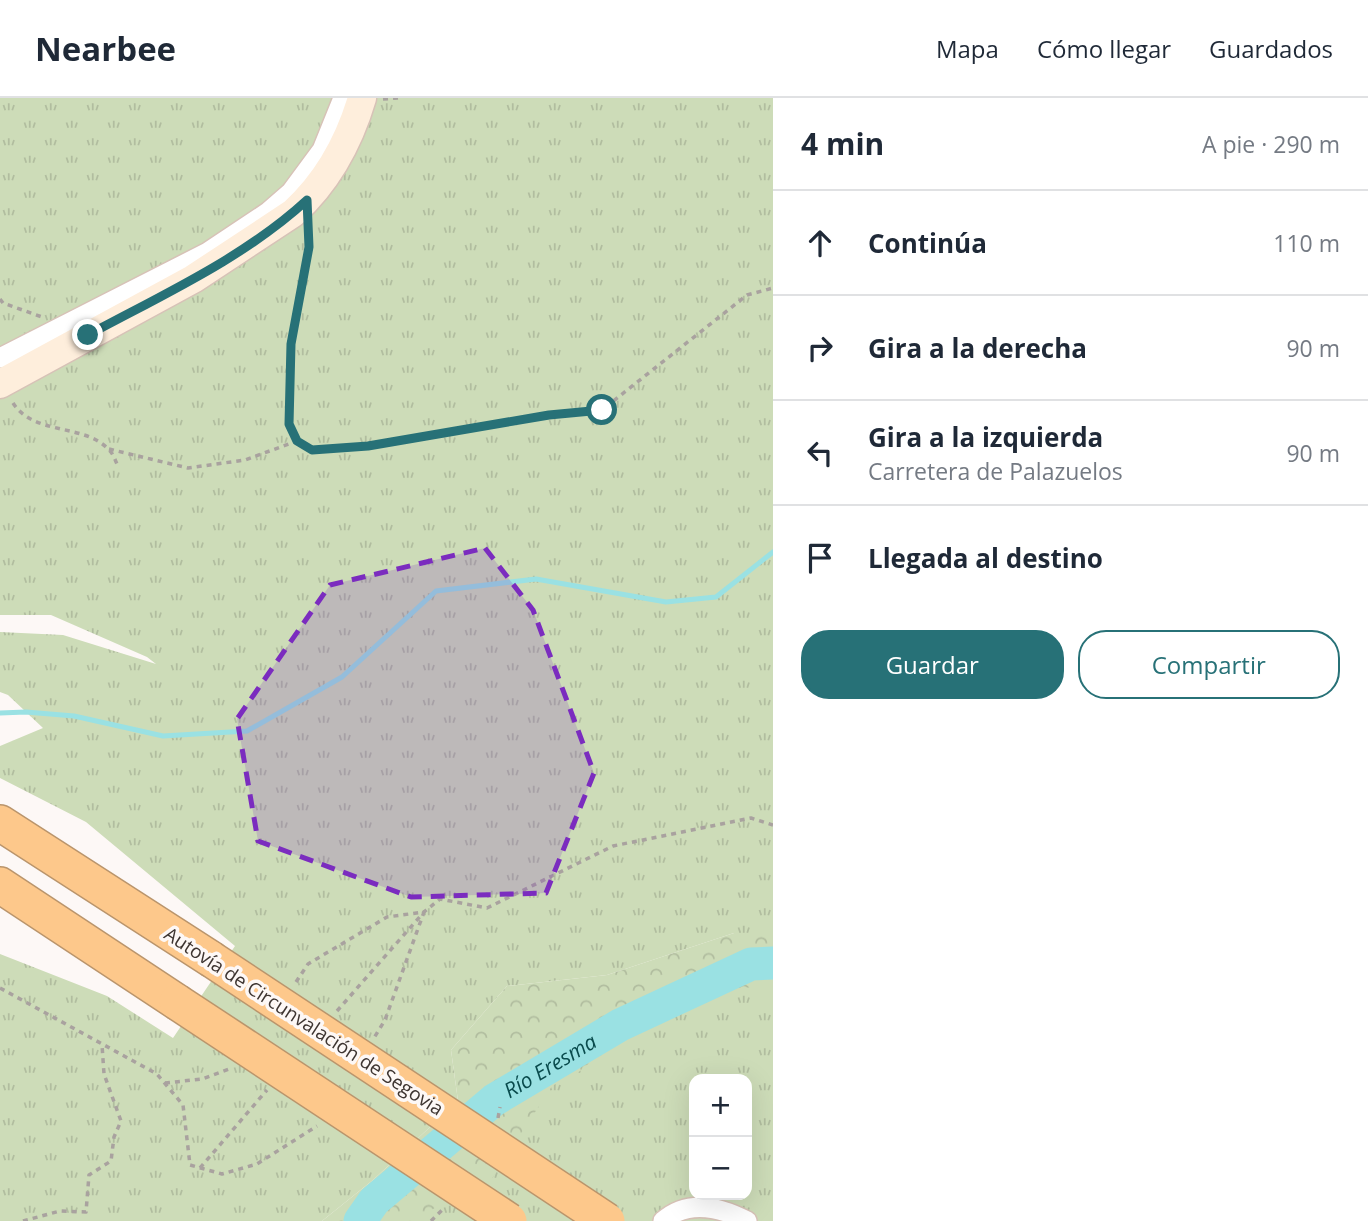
<!DOCTYPE html>
<html lang="es">
<meta charset="utf-8">
<style>
:root{--surface:#fff;--page:#f2f2f3;--text:#1f2937;--muted:#747a83;--line:#e0e1e3;--accent:#277177}
body{margin:0;font-family:"Open Sans",sans-serif;background:var(--page);color:var(--text)}
.controls{position:absolute;right:21px;bottom:21px;display:grid;overflow:hidden;border-radius:14px;box-shadow:0 7px 28px #0002}
.controls button{width:63px;height:63px;display:grid;place-items:center;padding:0;border:0;border-bottom:2px solid var(--line);background:var(--surface);color:var(--text);font:35px sans-serif}
.stop{position:absolute;width:21px;height:21px;margin:-16px;border:5px solid #277177;border-radius:50%;background:#fff}
.stop.end{background:#277177;border-color:#fff;box-shadow:0 2px 7px #0008}
.list{margin:0;padding:0;list-style:none}
h2{display:flex;justify-content:space-between;align-items:center;height:91px;margin:0;padding:0 28px;font-size:30px}
h2 small{font-size:23px;font-weight:400;color:var(--muted)}
.list li{display:grid;grid-template-columns:46px 1fr auto;gap:21px;align-items:center;box-sizing:border-box;height:105px;padding:0 28px;border-top:2px solid var(--line)}
.list b{display:block;font-size:26px;white-space:nowrap}
.list p{margin:0;font-size:23px;white-space:nowrap;color:var(--muted)}
.list em{font-size:23px;font-style:normal;color:var(--muted)}
.actions{display:flex;gap:14px;padding:21px 28px}
.actions a{flex:1;padding:16px 0;border:2px solid var(--accent);border-radius:28px;text-align:center;font-size:24px;color:var(--accent)}
.actions .main{background:var(--accent);color:#fff}
.icon{flex:none;width:38px;height:38px;fill:none;stroke:currentColor;stroke-width:2;stroke-linecap:round;stroke-linejoin:round}
.map{position:relative;flex:none;width:773px;height:1123px;overflow:hidden}
header{display:flex;align-items:center;gap:42px;box-sizing:border-box;height:98px;padding:0 35px;background:var(--surface);border-bottom:2px solid var(--line)}
header strong{font-size:33px}
nav{display:flex;gap:38px;margin-inline-start:auto;font-size:24px}
main{display:flex}
aside{flex:1;background:var(--surface)}
.map>svg:first-child{display:block}
.grass{fill:url(#grass-tufts);fill-rule:evenodd}
.forest{fill:url(#forest-crowns)}
.lines{fill:none;stroke-linecap:round;stroke-linejoin:round}
.stream{stroke:#9ae1e3;stroke-width:5}
.river{stroke:#9ae1e3;stroke-width:33}
.street-casing{stroke:#d7c2b7;stroke-width:22}
.secondary-casing{stroke:#d7c2b7;stroke-width:31}
.highway-casing{stroke:#ba956c;stroke-width:38}
.path{stroke:#a9a29f;stroke-width:3.5;stroke-dasharray:5 5;stroke-linecap:butt}
.street{stroke:#fff;stroke-width:19}
.secondary{stroke:#feeedc;stroke-width:28}
.highway{stroke:#fdc88b;stroke-width:35}
.highway-bridge-casing{stroke:#ba956c;stroke-width:38;stroke-linecap:butt}
.highway-bridge{stroke:#fdc88b;stroke-width:35}
.route{stroke:#277177;stroke-width:9}
.marked{fill:#7b2cbf;fill-opacity:0.2;stroke:#7b2cbf;stroke-width:5;stroke-dasharray:14 9;stroke-linejoin:round}
.labels{text-anchor:middle;stroke-width:7;stroke-linejoin:round;paint-order:stroke}
.street-label{font-size:19px;fill:#3e3531;stroke:#fdf8f6}
.water-label{font-size:21px;font-style:italic;fill:#094b4d;stroke:#fdf8f6}
</style>
<header>
<strong>Nearbee</strong>
<nav><a>Mapa</a><a>Cómo llegar</a><a>Guardados</a></nav>
</header>
<main>
<div class="map">
<svg width="773" height="1123" viewBox="0 0 773 1123">
<defs>
<pattern id="grass-tufts" width="24" height="20" patternUnits="userSpaceOnUse" patternTransform="scale(1.75)"><rect width="24" height="20" fill="#cddcb8"/><path d="M3 7l-1-3M5 7V3M7 7l1-3M15 17l-1-3M17 17v-4M19 17l1-3" fill="none" stroke="#b1bd9f"/></pattern>
<pattern id="forest-crowns" width="20" height="18" patternUnits="userSpaceOnUse" patternTransform="scale(1.75)"><rect width="20" height="18" fill="#cddcb8"/><path d="M2 6a3 3 0 1 1 6 0M12 15a3 3 0 1 1 6 0" fill="none" stroke="#b1bd9f"/></pattern>
</defs>
<rect width="100%" height="100%" fill="#fdf8f6"/>
<g class="grass">
<path d="M0,0H773V835H734L607,877L507,888L451,952L458,1003L373,1082L322,1123H0V856L107,898L173,940L235,848L86,724L0,680V648L43,630L8,597L0,594V534L63,537L156,566L147,559L51,517H0Z"/>
<path d="M773,865V1123H360L620,927L751,866ZM694,981H747V1097H694Z"/>
</g>
<path class="forest" d="M734,835H773V889L723,890L640,915L582,972L552,988L491,1082L409,1123H322L373,1082L458,1003L451,952L507,888L607,877Z"/>
<g class="lines">
<path class="stream" d="M0,615L26,614L74,618L163,638L247,633L342,579L436,493L536,481L666,504L716,499L773,454"/>
<path class="river" id="s1" d="M360,1123L374,1103L494,1002L620,927L751,866L773,865"/>
<g class="street-casing">
<g id="street">
<path d="M0,260L208,154L268,114L291,94L322,52L343,0"/>
<path d="M663,1123C688,1101 720,1109 747,1123"/>
</g>
</g>
<g class="secondary-casing">
<path id="secondary" d="M0,286L193,181L293,115C327,84 349,44 362,0"/>
</g>
<g class="highway-casing">
<g id="highway">
<path d="M0,725L211,861"/>
<path d="M0,787L177,904"/>
</g>
</g>
<g class="path">
<path d="M383,1L398,0"/>
<path d="M309,132V149L291,246L289,326L297,343L311,352L368,348L549,317L602,312L747,197L773,190"/>
<path d="M0,201L3,205L42,219"/>
<path d="M13,305C34,338 85,325 109,352C113,355 115,362 117,366"/>
<path d="M109,351L188,370L245,362L297,343"/>
<path d="M296,884L308,866L387,819L424,814L385,922L374,940"/>
<path d="M0,890L157,976L183,1007L190,1067L222,1076L257,1066L317,1028"/>
<path d="M337,913L424,814L440,801L487,810L613,748L751,720L773,727"/>
<path d="M165,985L202,981L232,970"/>
<path d="M498,1020L500,1009"/>
<path d="M200,1070L267,992"/>
<path d="M23,1123L60,1113L86,1114L89,1077L111,1063L114,1039L121,1023L104,976L102,947"/>
<path d="M431,1123L444,1110"/>
</g>
<use href="#street" class="street"/>
<use href="#secondary" class="secondary"/>
<use href="#highway" class="highway"/>
<g class="highway-bridge-casing">
<g id="highway-bridge">
<path d="M211,861L607,1123"/>
<path d="M177,904L509,1123"/>
</g>
</g>
<use href="#highway-bridge" class="highway-bridge"/>
</g>
<g class="lines">
<path class="route" d="M88,237C162,197 244,160 307,102L309,149L291,246L289,326L297,343L312,352L368,348L549,317L602,312"/>
</g>
<path class="marked" d="M485,450L533,512L594,675L546,795L411,799L258,743L237,621L330,487Z"/>
<g class="labels">
<g class="street-label">
<text transform="translate(304 923) rotate(33)" y="7">Autovía de Circunvalación de Segovia</text>
</g>
<g class="water-label">
<text dy="7" stroke="none"><textPath href="#s1" startOffset="247">Río Eresma</textPath></text>
</g>
</g>
</svg>
<div class="controls">
<button>+</button>
<button>−</button>
</div>
<div class="stop" style="left:602px;top:312px"></div>
<div class="stop end" style="left:88px;top:237px"></div>
</div>
<aside>
<h2>4 min<small>A pie · 290 m</small></h2>
<ul class="list">
<li><svg class="icon" aria-label="ahead" viewBox="0 0 24 24"><path d="M12 20V5M6 11l6-6 6 6"/></svg><div><b>Continúa</b></div><em>110 m</em></li>
<li><svg class="icon" aria-label="right" viewBox="0 0 24 24"><path d="M7 20v-9h11M14 6l5 5-5 5"/></svg><div><b>Gira a la derecha</b></div><em>90 m</em></li>
<li><svg class="icon" aria-label="left" viewBox="0 0 24 24"><path d="M17 20v-9H6M10 6l-5 5 5 5"/></svg><div><b>Gira a la izquierda</b><p>Carretera de Palazuelos</p></div><em>90 m</em></li>
<li><svg class="icon" aria-label="arrive" viewBox="0 0 24 24"><path d="M6 21V4h12l-3 4 3 4H6"/></svg><div><b>Llegada al destino</b></div></li>
</ul>
<div class="actions"><a class="main">Guardar</a><a>Compartir</a></div>
</aside>
</main>
